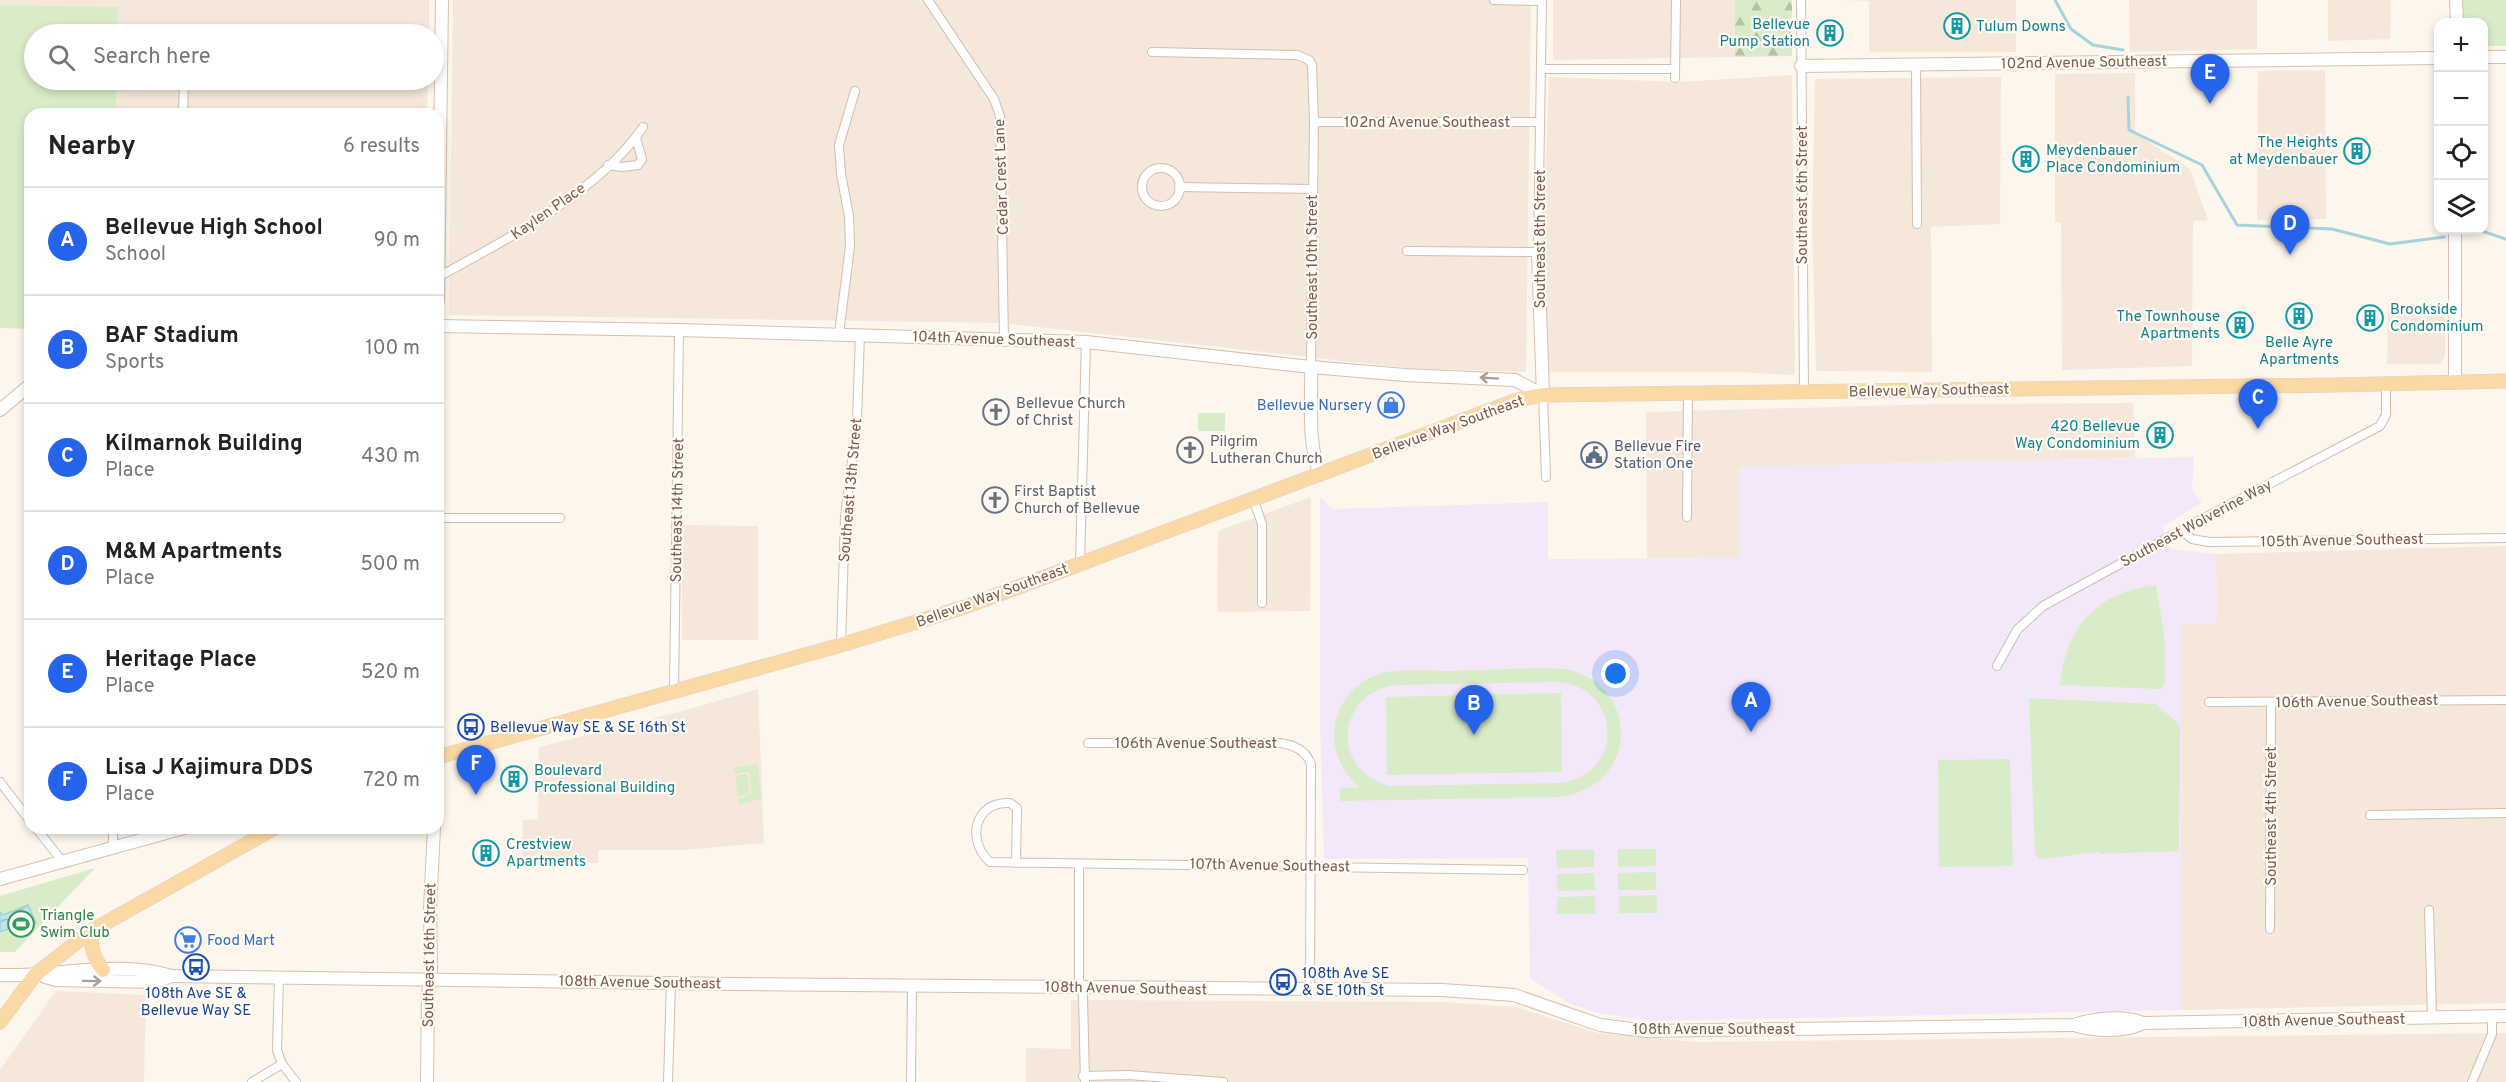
<!DOCTYPE html>
<meta charset="utf-8">
<style>
:root{--surface:#fff;--page:#f6f6f6;--text:#222;--muted:#767676;--line:#e0e0e0;--accent:#2563eb}
body{margin:0;font-family:Overpass,sans-serif;background:var(--page);color:var(--text)}
.controls{position:absolute;right:18px;top:18px;display:grid;overflow:hidden;border-radius:12px;box-shadow:0 3px 9px #0003}
.controls button{width:54px;height:54px;display:grid;place-items:center;padding:0;border:0;border-bottom:2px solid var(--line);background:var(--surface);color:var(--text);font:30px sans-serif}
.you{position:absolute;left:1616px;top:674px;width:21px;height:21px;margin:-15px;border:4px solid #fff;border-radius:50%;background:#1a73e8;box-shadow:0 0 0 9px #1a73e833}
.badge{display:grid;place-items:center;width:39px;height:39px;border-radius:50%;background:var(--accent);color:#fff;font-size:20px;font-weight:700}
.pin{position:absolute;translate:-50% -50px;filter:drop-shadow(0 2px 3px #0008)}
.pin::after{content:'';position:absolute;top:32px;width:21px;height:18px;background:inherit;clip-path:polygon(0 0,100% 0,50% 100%)}
.list{margin:0;padding:0;list-style:none}
h2{display:flex;justify-content:space-between;align-items:center;height:78px;margin:0;padding:0 24px;font-size:26px}
h2 small{font-size:20px;font-weight:400;color:var(--muted)}
.list li{display:grid;grid-template-columns:39px 1fr auto;gap:18px;align-items:center;box-sizing:border-box;height:108px;padding:0 24px;border-top:2px solid var(--line)}
.list b{display:block;font-size:22px;white-space:nowrap}
.list p{margin:0;font-size:20px;white-space:nowrap;color:var(--muted)}
.list em{font-size:20px;font-style:normal;color:var(--muted)}
.icon{flex:none;width:33px;height:33px;fill:none;stroke:currentColor;stroke-width:2;stroke-linecap:round;stroke-linejoin:round}
.map{position:relative;flex:none;width:2506px;height:1082px;overflow:hidden}
.search{position:absolute;background:var(--surface);box-shadow:0 3px 9px #0003;left:24px;top:24px;width:420px;height:66px;display:flex;align-items:center;gap:15px;box-sizing:border-box;padding:0 21px;border-radius:33px;color:var(--muted);font-size:22px}
.panel{position:absolute;background:var(--surface);box-shadow:0 3px 9px #0003;left:24px;top:108px;width:420px;height:726px;border-radius:18px}
.map>svg:first-child{display:block}
.residential{fill:#f5e8da}
.education{fill:#f3e8fa}
.grass{fill:url(#grass-tufts)}
.forest{fill:url(#forest-firs)}
.green{fill:#d8ecc9;fill-rule:evenodd}
.water{fill:url(#water-waves);stroke:#a5d3da;stroke-width:1.5}
.lines{fill:none;stroke-linecap:round;stroke-linejoin:round}
.stream{stroke:#a5d3da;stroke-width:3}
.street-casing{stroke:#d1beb0;stroke-width:10}
.secondary-casing{stroke:#d6c0b0;stroke-width:14}
.primary-casing{stroke:#dad1cd;stroke-width:15}
.street{stroke:#fff;stroke-width:8}
.secondary{stroke:#fff;stroke-width:12}
.primary{stroke:#fbd9a5;stroke-width:14}
.oneway{stroke:#af9d94}
.labels{text-anchor:middle;stroke-width:4.5;stroke-linejoin:round;paint-order:stroke}
.culture-label{font-size:15px;fill:#0d838f;stroke:#fffaf3;text-anchor:start}
.street-label{font-size:15px;fill:#7a5c4d;stroke:#fffaf3}
.worship-label{font-size:15px;fill:#5b616d;stroke:#fffaf3;text-anchor:start}
.shop-label{font-size:15px;fill:#366cbe;stroke:#fffaf3;text-anchor:end}
.service-label{font-size:15px;fill:#4e5e75;stroke:#fffaf3;text-anchor:start}
.transit-label{font-size:15px;fill:#164399;stroke:#fffaf3;text-anchor:start}
.leisure-label{font-size:15px;fill:#27864d;stroke:#fffaf3;text-anchor:start}
</style>
<div class="map">
<svg width="2506" height="1082" viewBox="0 0 2506 1082">
<defs>
<pattern id="grass-tufts" width="24" height="20" patternUnits="userSpaceOnUse" patternTransform="scale(1.5)"><rect width="24" height="20" fill="#d8ecc9"/><path d="M3 7l-1-3M5 7V3M7 7l1-3M15 17l-1-3M17 17v-4M19 17l1-3" fill="none" stroke="#b4c2a5"/></pattern>
<pattern id="forest-firs" width="22" height="20" patternUnits="userSpaceOnUse" patternTransform="scale(1.5)"><rect width="22" height="20" fill="#d8ecc9"/><path d="M5 1l3.5 6h-7zM16 11l3.5 6h-7z" fill="#b4c2a5"/></pattern>
<pattern id="water-waves" width="16" height="10" patternUnits="userSpaceOnUse" patternTransform="scale(1.5)"><rect width="16" height="10" fill="#bfe3e8"/><path d="M0 5q4-4 8 0t8 0" fill="none" stroke="#a0bbbe"/></pattern>
</defs>
<rect width="100%" height="100%" fill="#fdf6ec"/>
<g class="residential">
<path d="M0,0H429V34H117V7L0,5Z"/>
<path d="M453,0H1531L1526,372L1407,368L1003,323L449,315Z"/>
<path d="M1553,0H1735V57L1553,60Z"/>
<path d="M1840,0H2016V52H1869V1Z"/>
<path d="M2129,0H2257V49L2130,52Z"/>
<path d="M2328,0H2391L2390,39L2328,41Z"/>
<path d="M2325,70L2326,219L2257,220L2258,71Z"/>
<path d="M2135,73V133L2190,169L2208,220L2193,221L2192,366L2062,370L2061,223L2055,222V74Z"/>
<path d="M1792,75L1795,375L1734,372H1548L1542,261L1549,77L1680,82Z"/>
<path d="M2001,77L2000,224L1931,227L1932,372L1816,371L1812,226L1815,79Z"/>
<path d="M117,80H428L427,114H116Z"/>
<path d="M2388,304H2445V356L2441,364H2387Z"/>
<path d="M2133,403L2135,458L1740,467L1741,558H1647L1646,412L1938,404Z"/>
<path d="M1311,497L1310,611L1217,612L1218,531Z"/>
<path d="M682,525L758,526V640H682Z"/>
<path d="M2506,546V1003L2181,1010V624H2217L2216,554Z"/>
<path d="M758,689L764,843L682,850H598V863L522,864L523,820L538,819L539,747L683,711Z"/>
<path d="M56,991L146,995L144,1082H0V1070Z"/>
<path d="M1071,1000L1444,1002L1515,1007L1598,1033L1698,1042L2506,1033V1082H1026V1048L1071,1049Z"/>
</g>
<path class="education" d="M2194,457L2192,490L2202,502L2162,527L2171,549L2216,554L2217,624L2181,625V1010L1652,1021L1603,1014L1570,1004L1530,978L1528,858L1324,859L1320,723V497L1333,509L1548,502V559L1740,558L1739,467Z"/>
<path class="grass" d="M745,775L748,776L749,793L738,797L735,776Z"/>
<path class="forest" d="M1735,0H1792V56L1735,57Z"/>
<g class="green">
<path d="M2463,0H2506V46H2484V22H2463Z"/>
<path d="M0,5L118,7L117,34H34V80H117L116,114H30V329L0,328Z"/>
<rect x="1198" y="413" width="27" height="18"/>
<path d="M2156,585L2165,640V684L2160,689L2060,685C2065,627 2098,591 2156,585Z"/>
<path d="M1566,669C1643,686 1638,788 1559,797L1340,801V788L1359,787C1341,771 1331,749 1335,725C1339,702 1355,682 1377,675C1398,668 1424,671 1446,671C1486,670 1526,667 1566,669ZM1557,682C1623,686 1625,777 1559,783L1391,786C1330,773 1335,692 1397,685Z"/>
<path d="M1561,693L1562,772L1387,775L1386,697Z"/>
<path d="M2029,698L2156,704L2180,725L2179,851L2100,854L2099,852L2039,859L2035,854Z"/>
<path d="M2010,759L2013,866L1939,867L1938,760Z"/>
<path d="M758,764L761,799L739,804L738,800L752,793L750,774L747,772L735,774L734,768Z"/>
<path d="M1618,849H1656V866L1618,867Z"/>
<path d="M1556,850H1594V867L1557,868Z"/>
<path d="M95,868L15,952H0V896Z"/>
<path d="M1656,872V890H1618V873Z"/>
<path d="M1594,873L1595,890L1557,891V874Z"/>
<path d="M1657,895V913H1619V896Z"/>
<path d="M1595,896V914H1557V897Z"/>
</g>
<path class="water" d="M28,905L36,923L24,929L19,925L0,932V912L3,915Z"/>
<g class="lines">
<g class="stream">
<path d="M2055,0L2071,29L2093,45L2123,50"/>
<path d="M2128,97L2129,130L2202,165L2237,225L2332,229L2390,244L2444,237"/>
<path d="M2479,230L2506,239"/>
</g>
<g class="street-casing">
<g id="street">
<path d="M928,0L994,99L1000,116L1004,339"/>
<path d="M1494,0L1542,1"/>
<path d="M1801,0L1804,391"/>
<path d="M1152,52L1297,55L1309,60L1312,65L1314,122L1311,367"/>
<path d="M1916,64L1917,224"/>
<path d="M1541,69H1675"/>
<path d="M1675,78L1676,0"/>
<path d="M183,114L184,82"/>
<path d="M1314,122H1540"/>
<path d="M608,165L622,167L638,165L642,159L636,138"/>
<circle cx="1161" cy="187" r="19"/>
<path d="M1179,187L1312,189"/>
<path d="M1407,251L1538,252L1542,0"/>
<path d="M438,277C505,241 601,190 643,127"/>
<path d="M839,334L850,246L849,216L841,174L839,145L855,91"/>
<path d="M1543,395L1546,477"/>
<path d="M1253,498L1262,524V603"/>
<path d="M1687,517L1688,392"/>
<path d="M438,518H560"/>
<path d="M2182,531L2192,539L2209,542L2506,538"/>
<path d="M1080,563L1086,342"/>
<path d="M841,645L845,516L857,420L860,334"/>
<path d="M1997,666L2017,630L2043,606L2206,517L2380,426L2386,415V385"/>
<path d="M674,690L679,330"/>
<path d="M2209,702L2506,700"/>
<path d="M1088,743H1280C1295,745 1307,751 1311,765L1310,990"/>
<path d="M0,782L30,821"/>
<path d="M2370,815L2506,813"/>
<path d="M36,828L62,861"/>
<path d="M113,828V847"/>
<path d="M1016,863L1017,808L1010,803C974,801 966,841 990,862C1168,866 1345,866 1523,870"/>
<path d="M1079,864V979L1083,996L1085,1082"/>
<path d="M2429,910L2432,1017"/>
<path d="M2270,929L2271,702"/>
<path d="M279,977L277,1050L282,1064L296,1082"/>
<path d="M1083,1076L1128,1075L1223,1082"/>
<path d="M252,1082L282,1064"/>
<path d="M668,1082L671,982"/>
<path d="M911,1082L912,986"/>
<path d="M2472,1082L2492,1034V1016"/>
</g>
</g>
<g class="secondary-casing">
<g id="secondary">
<path d="M2456,0L2457,22"/>
<path d="M2484,57H2506"/>
<path d="M1801,66L2438,58"/>
<path d="M1538,252L1543,395"/>
<path d="M438,301L442,0"/>
<path d="M438,326L679,330L1086,342L1311,367L1405,375L1515,380L1543,395"/>
<path d="M1311,367C1312,402 1307,441 1320,475"/>
<path d="M2455,383V230"/>
<path d="M0,410L30,385"/>
<path d="M0,879L184,828"/>
<path d="M0,975C56,977 117,959 172,976L733,984L1442,990L1514,995L1600,1025L1646,1031L2074,1025C2093,1018 2124,1015 2143,1023L2506,1016"/>
<path d="M45,977L56,980L155,982L172,976"/>
<path d="M2074,1025C2093,1031 2124,1033 2143,1023"/>
<path d="M427,1082L428,994L431,970L430,909L434,828"/>
</g>
</g>
<g class="primary-casing">
<g id="primary">
<path d="M438,757L841,645L965,607L1517,400L1543,395L2336,385L2506,381"/>
<path d="M91,931C91,948 93,957 103,970"/>
<path d="M0,1022L35,975L91,931L275,828"/>
</g>
</g>
<use href="#street" class="street"/>
<use href="#secondary" class="secondary"/>
<use href="#primary" class="primary"/>
</g>
<defs><path id="oneway-shaft" d="M-6 0H5M1.5-3L5.5 0L1.5 3" fill="none" stroke-width="1.6" stroke-linecap="round" stroke-linejoin="round" transform="scale(1.5)"/></defs>
<g class="oneway">
<use href="#oneway-shaft" transform="translate(1489 378) rotate(-176)"/>
<use href="#oneway-shaft" transform="translate(92 981) rotate(1)"/>
</g>
<defs>
<g id="building-ring" transform="scale(1.35)"><circle r="9.5" fill="#fffaf3" stroke="#0f9aa8" stroke-width="1.5"/><path d="M-4-6H4V6H1V3H-1V6H-4ZM-2.5-4.3h1.7v1.8h-1.7ZM.8-4.3h1.7v1.8H.8ZM-2.5-1h1.7V.8h-1.7ZM.8-1h1.7V.8H.8Z" fill="#0f9aa8"/></g>
<g id="shop-ring" transform="scale(1.35)"><circle r="9.5" fill="#fffaf3" stroke="#3f7fe0" stroke-width="1.5"/><path d="M-5-2.5h2.3a2.7 3.5 0 0 1 5.4 0H5L5.5 6h-11ZM-1.5-2.5h3a1.5 2.3 0 0 0-3 0Z" fill="#3f7fe0"/></g>
<g id="church-ring" transform="scale(1.35)"><circle r="9.5" fill="#fffaf3" stroke="#6b7280" stroke-width="1.5"/><path d="M-1.2-6h2.4v3.5h3.3v2.4h-3.3V6h-2.4V-.1h-3.3v-2.4h3.3Z" fill="#6b7280"/></g>
<g id="civic-ring" transform="scale(1.35)"><circle r="9.5" fill="#fffaf3" stroke="#5c6f8a" stroke-width="1.5"/><path d="M-.6-6.5H3V-4.5H.6V-3L4-1V1h2V6H-6V1h2V-1L-.6-3ZM-1.2 2.5V6h2.4V2.5Z" fill="#5c6f8a"/></g>
<g id="bus-ring" transform="scale(1.35)"><circle r="9.5" fill="#fffaf3" stroke="#1a4fb4" stroke-width="1.5"/><path d="M-5-6H5V4H4V6H2V4H-2V6H-4V4H-5ZM-3.5-4V0h7V-4ZM-3.5 1.2v1.5H-2V1.2ZM2 1.2v1.5H3.5V1.2Z" fill="#1a4fb4"/></g>
<g id="stadium-ring" transform="scale(1.35)"><circle r="9.5" fill="#fffaf3" stroke="#2e9e5b" stroke-width="1.5"/><path d="M0-5a6.5 5 0 1 0 0 10a6.5 5 0 1 0 0-10ZM-3.5-1.8h7v3.6h-7Z" fill="#2e9e5b"/></g>
<g id="supermarket-ring" transform="scale(1.35)"><circle r="9.5" fill="#fffaf3" stroke="#3f7fe0" stroke-width="1.5"/><path d="M-6-5.5h2.5l.6 2H6L4.5 2H-2.5L-4.4-4H-6ZM-1.5 3.2a1.3 1.3 0 1 0 .1 0ZM3 3.2a1.3 1.3 0 1 0 .1 0Z" fill="#3f7fe0"/></g>
</defs>
<g fill-rule="evenodd">
<use href="#building-ring" x="1957" y="26"/>
<use href="#building-ring" x="1830" y="33"/>
<use href="#building-ring" x="2357" y="151"/>
<use href="#building-ring" x="2026" y="159"/>
<use href="#building-ring" x="2299" y="316"/>
<use href="#building-ring" x="2370" y="318"/>
<use href="#building-ring" x="2240" y="325"/>
<use href="#shop-ring" x="1391" y="405"/>
<use href="#church-ring" x="996" y="412"/>
<use href="#building-ring" x="2160" y="435"/>
<use href="#church-ring" x="1190" y="450"/>
<use href="#civic-ring" x="1594" y="455"/>
<use href="#church-ring" x="995" y="500"/>
<use href="#bus-ring" x="471" y="727"/>
<use href="#building-ring" x="514" y="779"/>
<use href="#building-ring" x="486" y="853"/>
<use href="#stadium-ring" x="21" y="924"/>
<use href="#supermarket-ring" x="188" y="940"/>
<use href="#bus-ring" x="196" y="967"/>
<use href="#bus-ring" x="1283" y="982"/>
</g>
<g class="labels">
<g class="culture-label">
<text x="1810" y="29" text-anchor="end">Bellevue<tspan x="1810" dy="17">Pump Station</tspan></text>
<text x="1976" y="31">Tulum Downs</text>
<text x="2338" y="147" text-anchor="end">The Heights<tspan x="2338" dy="17">at Meydenbauer</tspan></text>
<text x="2046" y="155">Meydenbauer<tspan x="2046" dy="17">Place Condominium</tspan></text>
<text x="2390" y="314">Brookside<tspan x="2390" dy="17">Condominium</tspan></text>
<text x="2220" y="321" text-anchor="end">The Townhouse<tspan x="2220" dy="17">Apartments</tspan></text>
<text x="2299" y="347" text-anchor="middle">Belle Ayre<tspan x="2299" dy="17">Apartments</tspan></text>
<text x="2140" y="431" text-anchor="end">420 Bellevue<tspan x="2140" dy="17">Way Condominium</tspan></text>
<text x="534" y="775">Boulevard<tspan x="534" dy="17">Professional Building</tspan></text>
<text x="506" y="849">Crestview<tspan x="506" dy="17">Apartments</tspan></text>
</g>
<g class="street-label">
<text transform="translate(2084 62) rotate(-1)" y="5">102nd Avenue Southeast</text>
<text x="1427" y="127">102nd Avenue Southeast</text>
<text transform="translate(1001 177) rotate(-92)" y="5">Cedar Crest Lane</text>
<text transform="translate(1802 195) rotate(-90)" y="5">Southeast 6th Street</text>
<text transform="translate(548 211) rotate(-35)" y="5">Kaylen Place</text>
<text transform="translate(1540 239) rotate(-90)" y="5">Southeast 8th Street</text>
<text transform="translate(1312 267) rotate(-90)" y="5">Southeast 10th Street</text>
<text transform="translate(994 339) rotate(2)" y="5">104th Avenue Southeast</text>
<text transform="translate(1929 390) rotate(-1)" y="5">Bellevue Way Southeast</text>
<text transform="translate(1448 427) rotate(-20)" y="5">Bellevue Way Southeast</text>
<text transform="translate(850 490) rotate(-85)" y="5">Southeast 13th Street</text>
<text transform="translate(677 510) rotate(-89)" y="5">Southeast 14th Street</text>
<text transform="translate(2196 523) rotate(-28)" y="5">Southeast Wolverine Way</text>
<text transform="translate(2342 540) rotate(-1)" y="5">105th Avenue Southeast</text>
<text transform="translate(992 595) rotate(-20)" y="5">Bellevue Way Southeast</text>
<text transform="translate(2357 701) rotate(-1)" y="5">106th Avenue Southeast</text>
<text x="1196" y="748">106th Avenue Southeast</text>
<text transform="translate(2271 816) rotate(-90)" y="5">Southeast 4th Street</text>
<text transform="translate(1270 865) rotate(1)" y="5">107th Avenue Southeast</text>
<text transform="translate(429 955) rotate(-89)" y="5">Southeast 16th Street</text>
<text transform="translate(640 982) rotate(1)" y="5">108th Avenue Southeast</text>
<text transform="translate(1126 988) rotate(1)" y="5">108th Avenue Southeast</text>
<text transform="translate(2324 1020) rotate(-1)" y="5">108th Avenue Southeast</text>
<text x="1714" y="1034">108th Avenue Southeast</text>
</g>
<g class="worship-label">
<text x="1016" y="408">Bellevue Church<tspan x="1016" dy="17">of Christ</tspan></text>
<text x="1210" y="446">Pilgrim<tspan x="1210" dy="17">Lutheran Church</tspan></text>
<text x="1014" y="496">First Baptist<tspan x="1014" dy="17">Church of Bellevue</tspan></text>
</g>
<g class="shop-label">
<text x="1372" y="410">Bellevue Nursery</text>
<text x="207" y="945" text-anchor="start">Food Mart</text>
</g>
<g class="service-label">
<text x="1614" y="451">Bellevue Fire<tspan x="1614" dy="17">Station One</tspan></text>
</g>
<g class="transit-label">
<text x="490" y="732">Bellevue Way SE &amp; SE 16th St</text>
<text x="1302" y="978">108th Ave SE<tspan x="1302" dy="17">&amp; SE 10th St</tspan></text>
<text x="196" y="998" text-anchor="middle">108th Ave SE &amp;<tspan x="196" dy="17">Bellevue Way SE</tspan></text>
</g>
<g class="leisure-label">
<text x="40" y="920">Triangle<tspan x="40" dy="17">Swim Club</tspan></text>
</g>
</g>
</svg>
<div class="controls">
<button>+</button>
<button>−</button>
<button><svg class="icon" aria-label="locate" viewBox="0 0 24 24"><circle cx="12" cy="12" r="6"/><path d="M12 2v4M12 18v4M2 12h4M18 12h4"/></svg></button>
<button><svg class="icon" aria-label="layers" viewBox="0 0 24 24"><path d="M12 4l9 5-9 5-9-5zM3 14l9 5 9-5"/></svg></button>
</div>
<div class="you"></div>
<div class="pin badge" style="left:1751px;top:732px">A</div>
<div class="pin badge" style="left:1474px;top:735px">B</div>
<div class="pin badge" style="left:2258px;top:429px">C</div>
<div class="pin badge" style="left:2290px;top:255px">D</div>
<div class="pin badge" style="left:2210px;top:104px">E</div>
<div class="pin badge" style="left:476px;top:795px">F</div>
<div class="search"><svg class="icon" aria-label="search" viewBox="0 0 24 24"><circle cx="10" cy="10" r="6"/><path d="M15 15l6 6"/></svg>Search here</div>
<section class="panel">
<h2>Nearby<small>6 results</small></h2>
<ul class="list">
<li><span class="badge">A</span><div><b>Bellevue High School</b><p>School</p></div><em>90 m</em></li>
<li><span class="badge">B</span><div><b>BAF Stadium</b><p>Sports</p></div><em>100 m</em></li>
<li><span class="badge">C</span><div><b>Kilmarnok Building</b><p>Place</p></div><em>430 m</em></li>
<li><span class="badge">D</span><div><b>M&amp;M Apartments</b><p>Place</p></div><em>500 m</em></li>
<li><span class="badge">E</span><div><b>Heritage Place</b><p>Place</p></div><em>520 m</em></li>
<li><span class="badge">F</span><div><b>Lisa J Kajimura DDS</b><p>Place</p></div><em>720 m</em></li>
</ul>
</section>
</div>
